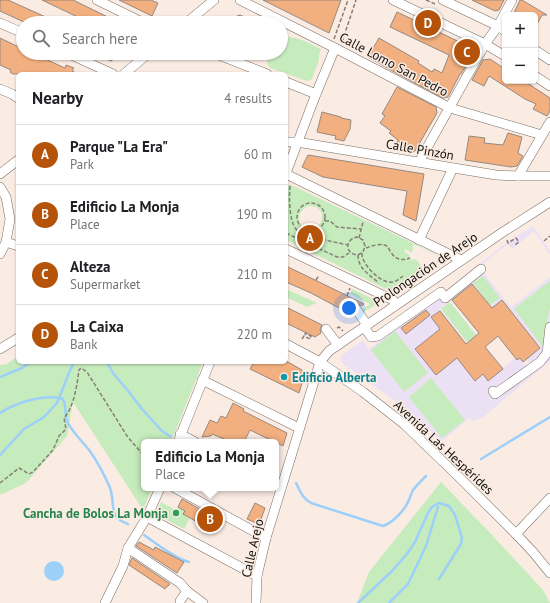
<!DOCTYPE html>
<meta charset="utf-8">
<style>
:root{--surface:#fff;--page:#f6f6f6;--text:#202124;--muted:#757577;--line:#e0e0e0;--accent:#b45309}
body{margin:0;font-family:"PT Sans",sans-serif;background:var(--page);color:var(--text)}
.controls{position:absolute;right:12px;top:12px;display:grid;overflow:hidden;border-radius:6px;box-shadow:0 1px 3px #0004}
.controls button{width:36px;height:36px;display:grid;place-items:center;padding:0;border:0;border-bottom:1px solid var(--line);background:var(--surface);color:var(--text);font:20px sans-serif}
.you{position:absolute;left:349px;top:308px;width:14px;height:14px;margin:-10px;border:3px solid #fff;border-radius:50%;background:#1a73e8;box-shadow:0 0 0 6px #1a73e833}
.badge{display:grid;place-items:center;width:26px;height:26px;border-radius:50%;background:var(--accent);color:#fff;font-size:13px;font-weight:700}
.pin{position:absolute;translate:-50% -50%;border:2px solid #fff;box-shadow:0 1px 4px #0006}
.popup{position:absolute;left:141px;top:439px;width:138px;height:52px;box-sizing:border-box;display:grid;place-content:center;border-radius:6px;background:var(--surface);filter:drop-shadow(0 1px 3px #0005);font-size:13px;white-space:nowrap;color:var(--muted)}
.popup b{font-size:15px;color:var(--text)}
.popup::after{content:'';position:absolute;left:50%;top:100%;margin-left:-8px;border:8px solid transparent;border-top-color:var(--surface)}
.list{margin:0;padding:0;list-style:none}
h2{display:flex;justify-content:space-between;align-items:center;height:52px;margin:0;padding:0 16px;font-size:17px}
h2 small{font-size:13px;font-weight:400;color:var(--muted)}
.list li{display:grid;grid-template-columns:26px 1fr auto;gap:12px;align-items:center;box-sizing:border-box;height:60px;padding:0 16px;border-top:1px solid var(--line)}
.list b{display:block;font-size:15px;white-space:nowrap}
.list p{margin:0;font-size:13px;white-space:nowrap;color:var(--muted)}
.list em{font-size:13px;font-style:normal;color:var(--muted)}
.icon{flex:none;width:22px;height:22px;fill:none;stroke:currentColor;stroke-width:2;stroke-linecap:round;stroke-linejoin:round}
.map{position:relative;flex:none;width:550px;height:603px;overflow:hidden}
.search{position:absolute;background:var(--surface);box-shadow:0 1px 3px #0004;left:16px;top:16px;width:272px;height:44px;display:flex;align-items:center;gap:10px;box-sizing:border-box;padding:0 14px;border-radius:22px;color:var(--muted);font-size:15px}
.panel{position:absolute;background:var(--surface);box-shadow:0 1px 3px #0004;left:16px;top:72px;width:272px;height:292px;border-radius:6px}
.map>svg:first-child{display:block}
.education{fill:#ece0f5;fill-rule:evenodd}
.green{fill:#c6ebbc;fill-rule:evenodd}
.water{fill:#9dcffb}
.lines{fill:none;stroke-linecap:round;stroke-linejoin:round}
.stream{stroke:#9dcffb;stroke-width:2.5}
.building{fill:#f2af7f;stroke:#968980}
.minor-casing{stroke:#786c64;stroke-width:10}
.path{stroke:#877e77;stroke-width:1.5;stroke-dasharray:4 2;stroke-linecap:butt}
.minor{stroke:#fff;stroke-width:9}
.culture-dot{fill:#0f9aa8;stroke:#faece3;stroke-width:1.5}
.leisure-dot{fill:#2e9e5b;stroke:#faece3;stroke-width:1.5}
.labels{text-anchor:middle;stroke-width:3;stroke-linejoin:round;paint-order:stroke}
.street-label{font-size:13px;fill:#130f0b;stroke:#faece3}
.culture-label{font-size:13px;font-weight:bold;fill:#0d838f;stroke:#faece3;text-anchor:start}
.leisure-label{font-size:13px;font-weight:bold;fill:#27864d;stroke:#faece3;text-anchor:end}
</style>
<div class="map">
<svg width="550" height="603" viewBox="0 0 550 603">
<rect width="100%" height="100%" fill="#faece3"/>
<path class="education" d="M533,226L550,251V255L534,231L512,249L508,244L479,267L511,307L550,277V281L543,286L514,309L545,348L546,345L545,336L550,308V361L482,418L473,421L470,418L442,441L398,403L342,363L341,356L363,340L369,349L405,320L442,294L506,243ZM482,276L500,298L491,305L473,283ZM473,284L492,308L502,300L537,343H538L541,347L526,359L530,364L527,367L520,358L517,359L493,330L490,333L495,339L488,345L482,338L480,340L503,369L488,381L483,374L475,380L457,358L436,374L415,349L440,329L432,317L439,311L466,344L479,333L453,300ZM452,300L478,333L466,343L440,309ZM493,331L515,358L503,368L481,340L483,339L488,345L496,339L491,333ZM395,332L427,373L404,392L372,350ZM431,378L464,420L442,438L409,397Z"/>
<g class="green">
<path d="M284,37C297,36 309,43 321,49L319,55V60L312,79L307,81L270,68C267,63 266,59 267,53H281V38Z"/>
<path d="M288,185H291L438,255V263L399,291H390L286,240V190ZM308,206C333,205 320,240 303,226C295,220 300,210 308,206ZM413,244L437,255V263L424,270L416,259L411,260L409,256L410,255L404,252L405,249L412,253L413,248Z"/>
<path d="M483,276L500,298L490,305L473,283Z"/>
<path d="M550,281V308L546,326L545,349L514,309L543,286Z"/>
<path d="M286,289L317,303L307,307L286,297Z"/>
<path d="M352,289L377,301V304L364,312L362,310L370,304L350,294Z"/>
<path d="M450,302L476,335L467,342L441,309Z"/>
<path d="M395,331L428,373L404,392L371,350Z"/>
<path d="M18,356V362H203L171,442H144V488H152L143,510L73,402L67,436L26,483L0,495V365L7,364Z"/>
<path d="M431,378L465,420L442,438L409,397Z"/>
<path d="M441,482L492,535L543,590L550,603H357L369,572Z"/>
<path d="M182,499L196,507L184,529L159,516L157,511L161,502L176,510Z"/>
</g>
<circle class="water" cx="54" cy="571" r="10"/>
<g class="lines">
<g class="stream">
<path d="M107,362L113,373L129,392L142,409L162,431L170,436"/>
<path d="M0,377L22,368L31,362"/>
<path d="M0,413C15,403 45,393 63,399C67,407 64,416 68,423C73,433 82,441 89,450C96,459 106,478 110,488C116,505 107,516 128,524"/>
<path d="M0,455L24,429L44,417L57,403L69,373L74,362"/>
<path d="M276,459L278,460"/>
<path d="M481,459L550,417"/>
<path d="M296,483C300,491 303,499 311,503L383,526C392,523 404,511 408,502C410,498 411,494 413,490C417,485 421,481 426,476"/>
<path d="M144,535C157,544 174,558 189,562"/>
<path d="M358,603L392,571L407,554L415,542L428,513L432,507L439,503L449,506L455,515L462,538L461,544L439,579"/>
<path d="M389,603L408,584L426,546L438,507"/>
</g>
</g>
<g class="building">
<path d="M0,0H8L59,23H26L0,11Z"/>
<path d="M42,0H73L120,23H90Z"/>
<path d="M119,0H151L158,3L152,16Z"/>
<path d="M263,0H341L329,33Z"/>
<path d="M472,0H504L499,10L495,11Z"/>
<path d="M520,0H522L547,15H542L535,28V15H513Z"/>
<path d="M397,12L470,47L471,52L465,65L467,64L461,74H460L448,97L443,98L398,74L368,57L379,38L419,61L418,63L432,72L434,69L442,73L449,55L390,27Z"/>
<path d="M240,15L257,23H234L237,16Z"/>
<path d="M0,38L23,49V53H32L65,68L66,65L74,68L72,71L78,74H13L10,72L11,70L0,65Z"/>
<path d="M93,53H123L111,61Z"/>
<path d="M490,59L505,69V81H524L550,98V111L547,116L533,109L536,104L525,99L489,76L484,86L472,80L483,60Z"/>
<path d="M397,87L436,107L437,113L415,151L413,152L395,149L398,140L389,133L391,131L380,123L385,116L382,114Z"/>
<path d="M322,112L341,117V118L351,120L350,129L344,141L335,139L336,136L317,132Z"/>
<path d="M508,133L522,137L518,153L523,156L517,166L511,167L465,160L469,136L485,138L484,143L503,145Z"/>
<path d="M308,155L424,174L416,221L403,215L407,191L323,177L302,167Z"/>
<path d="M286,266L315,280L364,304L361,306L359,304L356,303L352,304L350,307L351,313L341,309L311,293L286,282Z"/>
<path d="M472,284L492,308L502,300L540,348L523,362L520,358L517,360L498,336L485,347L503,369L488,381L483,374L475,381L457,358L436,375L415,349L440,329L431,317L440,311L466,344L479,333L452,300Z"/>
<path d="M286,307L322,325L320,329L321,333L315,337L286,323Z"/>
<path d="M426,310L430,315L406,334L401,328Z"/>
<path d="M254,362H288L302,370L304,376L299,393L250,369Z"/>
<path d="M233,403L244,409L243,411L287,433L283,446L250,430L244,442H225L226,440L212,434L211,436L202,437L210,420L217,423L221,416L226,418Z"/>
<path d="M182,499L219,520L213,531L183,514L185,511L178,507Z"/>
<path d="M255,503L265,508L260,522L256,523L247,519Z"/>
<path d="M139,542L154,550L155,547L184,562L177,573L136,546Z"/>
<path d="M132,558L170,584L168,586H167L165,589L129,565Z"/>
</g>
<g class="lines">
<g class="minor-casing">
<g id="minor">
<path d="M97,0L144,23"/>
<path d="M240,0L335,48L450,108L542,135"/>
<path d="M393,0L485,44L505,56"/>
<path d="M443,0L498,26L505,31"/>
<path d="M0,23L23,33"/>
<path d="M186,23L214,0"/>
<path d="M535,50L550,60"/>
<path d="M67,53L113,74"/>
<path d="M214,53L267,74"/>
<path d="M124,74L149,53"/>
<path d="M535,76L550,86"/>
<path d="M286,82L316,94"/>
<path d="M0,89L12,94L18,98"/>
<path d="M286,142H297L496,175L518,176H550"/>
<path d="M419,162L485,44L498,26L512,0"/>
<path d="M286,173L316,94L335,48"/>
<path d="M0,174L18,160"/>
<path d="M286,174L461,260"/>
<path d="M518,176L550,122"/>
<path d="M0,187L6,197L10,219L6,242L0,254"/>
<path d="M419,240L453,168"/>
<path d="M6,242L18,246"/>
<path d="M286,249L393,300L396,305"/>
<path d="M356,309L367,325"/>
<path d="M364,327L371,337L378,336L441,292L445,298L481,269"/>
<path d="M326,329L338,345"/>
<path d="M286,344L320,362L363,392L404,424L463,481L516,534L533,552L550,573"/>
<path d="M0,349L18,338"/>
<path d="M202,380L299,428"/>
<path d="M493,391L495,394L540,362L547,353L550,327"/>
<path d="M180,434L195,442"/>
<path d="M178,442L210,362"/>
<path d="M175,488L266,538"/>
<path d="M147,517L257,576"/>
<path d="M516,534L550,498"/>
<path d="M128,548L180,583L187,591"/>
<path d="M180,601L187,591L203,603"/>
<path d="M105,603L123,566L128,548L147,517L160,488"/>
<path d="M256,603L257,576L266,538L320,362L329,351L503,232L550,202"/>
</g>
</g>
<g class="path">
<path d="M426,0L435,4"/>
<path d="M334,39L348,0"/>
<path d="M342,42L356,0"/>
<path d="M290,186C289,196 289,221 296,229C303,237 336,242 348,245"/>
<circle cx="311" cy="217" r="14"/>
<path d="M325,221H330L337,227L361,229"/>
<path d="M286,233L337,257H343L349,253"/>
<path d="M359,238L363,222"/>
<path d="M507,240L508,243L516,238L519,242L515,245L516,246"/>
<path d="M544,241L550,236"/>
<path d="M366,248C371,246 383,242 388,247C389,248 389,251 391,252C395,260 403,261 410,258"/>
<path d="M362,253C361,264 381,284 392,282C396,282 400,278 403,276"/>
<path d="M358,255L363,252L365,246L363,240L357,237C344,240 345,254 358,255C358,269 370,275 379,283"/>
<path d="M316,280L319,275"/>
<path d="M347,296L350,288"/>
<path d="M337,328L339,327L343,331"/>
<path d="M302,339L304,336L310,339L311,336L305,334L306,332"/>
<path d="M0,483L19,468L29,474L33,472L53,450L59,436L66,429L64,418C74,407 77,385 79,370L81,368L87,372L127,436L144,456"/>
</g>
<use href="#minor" class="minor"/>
</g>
<circle class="culture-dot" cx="284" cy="377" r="4"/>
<circle class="leisure-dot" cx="176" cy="513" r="4"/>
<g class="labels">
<g class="street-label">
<text transform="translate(394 64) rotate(28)" y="5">Calle Lomo San Pedro</text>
<text transform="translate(420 149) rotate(10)" y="5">Calle Pinzón</text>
<text transform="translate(425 269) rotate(-34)" y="5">Prolongación de Arejo</text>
<text transform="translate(444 447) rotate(43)" y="5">Avenida Las Hespérides</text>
<text transform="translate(252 548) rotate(-77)" y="5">Calle Arejo</text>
</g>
<g class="culture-label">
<text x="292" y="382">Edificio Alberta</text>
</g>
<g class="leisure-label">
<text x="168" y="518">Cancha de Bolos La Monja</text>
</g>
</g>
</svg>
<div class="controls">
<button>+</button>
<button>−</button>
</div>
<div class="you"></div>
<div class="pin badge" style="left:310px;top:238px">A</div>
<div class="pin badge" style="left:210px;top:519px">B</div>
<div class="popup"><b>Edificio La Monja</b>Place</div>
<div class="pin badge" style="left:467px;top:52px">C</div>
<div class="pin badge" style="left:428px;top:23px">D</div>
<div class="search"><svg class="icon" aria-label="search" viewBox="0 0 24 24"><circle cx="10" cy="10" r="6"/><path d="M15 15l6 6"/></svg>Search here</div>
<section class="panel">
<h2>Nearby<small>4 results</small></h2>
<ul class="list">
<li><span class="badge">A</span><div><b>Parque &quot;La Era&quot;</b><p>Park</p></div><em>60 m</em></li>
<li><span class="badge">B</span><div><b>Edificio La Monja</b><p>Place</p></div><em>190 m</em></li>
<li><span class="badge">C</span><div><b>Alteza</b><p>Supermarket</p></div><em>210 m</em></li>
<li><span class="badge">D</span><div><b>La Caixa</b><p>Bank</p></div><em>220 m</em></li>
</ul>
</section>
</div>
